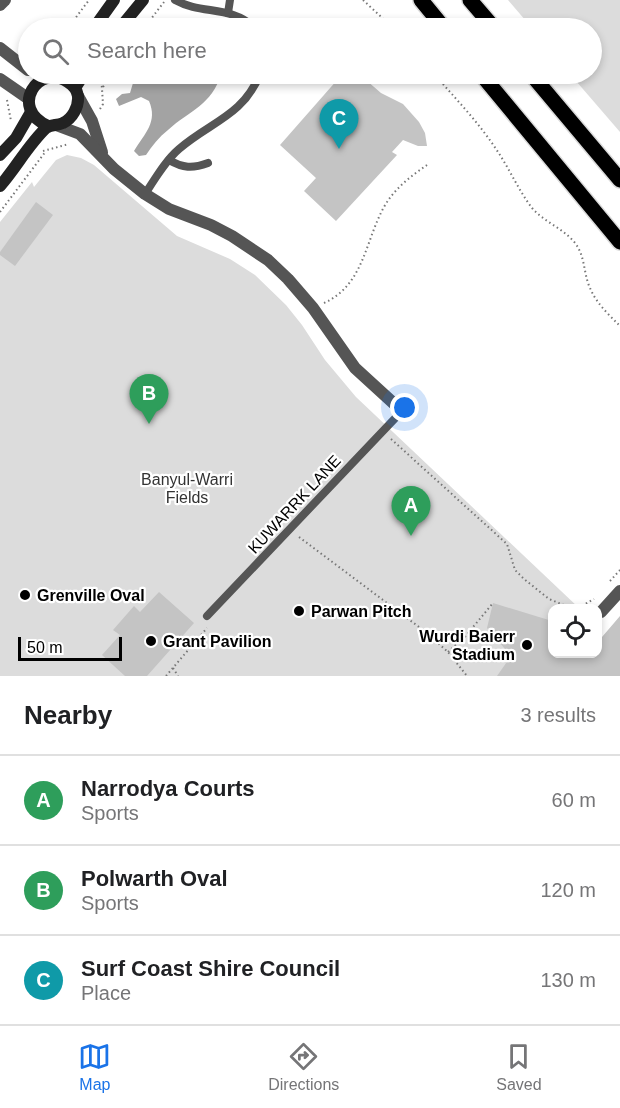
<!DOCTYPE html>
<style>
:root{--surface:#fff;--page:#f6f6f6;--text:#202124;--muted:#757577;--line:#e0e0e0;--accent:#1a73e8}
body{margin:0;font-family:Helvetica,sans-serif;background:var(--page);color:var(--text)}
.controls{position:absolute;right:18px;bottom:18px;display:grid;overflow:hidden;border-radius:12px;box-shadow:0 3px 9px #0003}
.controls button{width:54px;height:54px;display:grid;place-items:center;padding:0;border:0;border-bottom:2px solid var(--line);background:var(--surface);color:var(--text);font:30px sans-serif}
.scale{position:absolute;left:18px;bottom:15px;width:104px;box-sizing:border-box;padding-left:6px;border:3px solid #000;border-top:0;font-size:16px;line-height:21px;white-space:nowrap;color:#000;-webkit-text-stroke:4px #fff;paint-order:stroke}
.you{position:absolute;left:405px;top:408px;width:21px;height:21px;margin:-15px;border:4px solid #fff;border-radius:50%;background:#1a73e8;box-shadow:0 0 0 9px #1a73e833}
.badge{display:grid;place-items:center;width:39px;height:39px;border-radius:50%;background:var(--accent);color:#fff;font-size:20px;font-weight:700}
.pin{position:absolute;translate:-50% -50px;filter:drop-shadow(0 2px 3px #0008)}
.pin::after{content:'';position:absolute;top:32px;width:21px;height:18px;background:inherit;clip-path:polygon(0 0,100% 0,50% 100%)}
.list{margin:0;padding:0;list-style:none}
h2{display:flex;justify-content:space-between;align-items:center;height:78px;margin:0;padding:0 24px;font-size:26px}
h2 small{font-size:20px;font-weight:400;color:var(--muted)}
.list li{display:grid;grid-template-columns:39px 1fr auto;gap:18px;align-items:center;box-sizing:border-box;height:90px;padding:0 24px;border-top:2px solid var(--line)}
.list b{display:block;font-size:22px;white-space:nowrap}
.list p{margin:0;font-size:20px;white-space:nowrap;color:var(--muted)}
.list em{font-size:20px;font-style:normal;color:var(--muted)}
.icon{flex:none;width:33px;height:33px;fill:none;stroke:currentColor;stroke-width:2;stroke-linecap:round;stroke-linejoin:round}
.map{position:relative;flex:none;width:620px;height:676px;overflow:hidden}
.search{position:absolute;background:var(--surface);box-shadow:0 3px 9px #0003;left:18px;right:18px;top:18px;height:66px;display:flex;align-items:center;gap:15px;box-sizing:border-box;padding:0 21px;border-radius:33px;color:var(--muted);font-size:22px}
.sheet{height:348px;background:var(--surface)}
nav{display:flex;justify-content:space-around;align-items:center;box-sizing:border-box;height:84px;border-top:2px solid var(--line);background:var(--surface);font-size:16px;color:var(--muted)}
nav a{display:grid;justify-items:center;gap:3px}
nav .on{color:var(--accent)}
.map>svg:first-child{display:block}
.green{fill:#dcdcdc}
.water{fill:#a3a3a3}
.building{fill:#c4c4c4}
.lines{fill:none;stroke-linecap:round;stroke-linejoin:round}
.primary-casing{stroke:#dbdbdb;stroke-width:18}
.path{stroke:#777;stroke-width:2;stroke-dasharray:1.5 3;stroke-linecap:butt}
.lane{stroke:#555;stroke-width:8}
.street{stroke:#555;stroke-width:12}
.secondary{stroke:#222;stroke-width:12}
.primary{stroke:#000;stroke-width:15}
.poi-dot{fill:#000;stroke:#fff;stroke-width:2}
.labels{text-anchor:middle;stroke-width:4.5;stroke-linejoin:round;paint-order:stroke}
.park-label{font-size:16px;fill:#333;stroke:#fff}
.street-label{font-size:16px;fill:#000;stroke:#fff}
.poi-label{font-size:16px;font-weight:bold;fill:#000;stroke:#fff;text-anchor:start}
</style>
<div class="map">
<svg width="620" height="676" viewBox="0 0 620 676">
<rect width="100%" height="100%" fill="#fff"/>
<g class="green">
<path d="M508,0H620V132L570,74H592V28H532Z"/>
<path d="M67,155L81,158L94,165L177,236L230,259L255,275L286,305L302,325L325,360L356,397L579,608H552V649L528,676H0V222L32,182L34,187L56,160Z"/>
</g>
<path class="water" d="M136,74H164L178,83L187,80L188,74H221C212,105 190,110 168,130C159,137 152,146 146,155L139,156L134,151C145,133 158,122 149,101L141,97L119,106L116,99L122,94L130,93L133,83L131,78Z"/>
<g class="building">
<path d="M335,74H359L381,93L403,104L419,122L425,133L427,146H418L403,140L392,152L397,155L336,221L304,191L316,178L280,145L338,79Z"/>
<path d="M36,202L53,215L15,266L0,255V252Z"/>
<path d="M159,592L194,623L147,676H125L102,655L120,635L113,630L134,606L140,612Z"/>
<path d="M493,603L552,621V654H598V635L602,637L620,616V676H497L511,656L487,628Z"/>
</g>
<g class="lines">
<g class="primary-casing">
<g id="primary">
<path d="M421,0L444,28"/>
<path d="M470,0L494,28"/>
<path d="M481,74L620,242"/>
<path d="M531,74L620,180"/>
</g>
</g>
<g class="path">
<path d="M363,0L393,28"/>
<path d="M68,28L89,0"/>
<path d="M144,28L164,2"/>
<path d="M434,74C456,99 480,124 498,152C510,170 519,191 532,208C544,222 563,228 575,243C586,257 583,275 591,290C597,304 610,316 620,326"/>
<path d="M103,87L112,74"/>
<path d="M7,100L11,121"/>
<path d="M100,109L103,104L101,74"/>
<path d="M43,151L69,144"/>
<path d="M0,212L46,151"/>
<path d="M324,303C364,285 365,241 384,207C394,189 411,176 427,165"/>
<path d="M391,439L507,544L515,570L524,579L549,599L571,608"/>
<path d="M299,537L427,633L448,652L467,676"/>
<path d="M610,581L620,570"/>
<path d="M578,608L594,599"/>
<path d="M448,652L464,638L493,603"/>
<path d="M173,668L178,676"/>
<path d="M166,676L207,628"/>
</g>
<g class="lane">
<path d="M175,0C202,15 231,5 255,28"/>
<path d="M228,13L230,0"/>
<path d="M169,160C183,168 192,169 208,163"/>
<path d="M145,194C155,179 165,161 179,149C210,122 243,116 260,74"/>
<path d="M207,616L402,411"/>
</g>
<g class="street">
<path d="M0,5L5,0"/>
<path d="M0,48L28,70"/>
<path d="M0,79L29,99"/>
<path d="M78,96L92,121L102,152"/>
<path d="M56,125L80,134L114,169L145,194L169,209L211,225L232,236L268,260L288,279L313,308L355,368L402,411"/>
<path d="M601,612L620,591"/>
</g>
<g class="secondary">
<path d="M94,28L114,0"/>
<path d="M120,28L143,0"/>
<path d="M75,88L84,74"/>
<path d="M0,155L16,138L31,112"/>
<path d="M0,186C16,168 28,145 46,128C51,124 57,126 63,123C72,119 79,107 78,96C77,90 73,85 68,82C39,62 8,108 48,126"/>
</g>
<use href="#primary" class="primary"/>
</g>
<g class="poi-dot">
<circle cx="25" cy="595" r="6"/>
<circle cx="299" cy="611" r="6"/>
<circle cx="151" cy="641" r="6"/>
<circle cx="527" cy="645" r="6"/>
</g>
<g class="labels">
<g class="park-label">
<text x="187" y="485">Banyul-Warri<tspan x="187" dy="18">Fields</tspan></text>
</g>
<g class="street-label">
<text transform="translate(294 504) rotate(-47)" y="6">KUWARRK LANE</text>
</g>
<g class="poi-label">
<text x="37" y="601">Grenville Oval</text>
<text x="311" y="617">Parwan Pitch</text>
<text x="515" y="642" text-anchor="end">Wurdi Baierr<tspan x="515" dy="18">Stadium</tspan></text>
<text x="163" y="647">Grant Pavilion</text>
</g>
</g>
</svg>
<div class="controls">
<button><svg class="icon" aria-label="locate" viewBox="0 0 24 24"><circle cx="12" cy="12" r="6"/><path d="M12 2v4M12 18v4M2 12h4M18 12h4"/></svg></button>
</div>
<div class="scale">50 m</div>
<div class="you"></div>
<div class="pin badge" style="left:411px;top:536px;background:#2e9e5b">A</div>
<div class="pin badge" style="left:149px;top:424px;background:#2e9e5b">B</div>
<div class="pin badge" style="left:339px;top:149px;background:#0f9aa8">C</div>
<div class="search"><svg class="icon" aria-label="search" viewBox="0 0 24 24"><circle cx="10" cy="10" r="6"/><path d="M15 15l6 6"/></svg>Search here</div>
</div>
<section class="sheet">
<h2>Nearby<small>3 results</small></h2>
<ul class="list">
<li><span class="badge" style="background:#2e9e5b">A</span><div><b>Narrodya Courts</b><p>Sports</p></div><em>60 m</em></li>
<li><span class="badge" style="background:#2e9e5b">B</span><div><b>Polwarth Oval</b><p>Sports</p></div><em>120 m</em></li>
<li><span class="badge" style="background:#0f9aa8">C</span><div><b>Surf Coast Shire Council</b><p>Place</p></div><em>130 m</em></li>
</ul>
</section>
<nav>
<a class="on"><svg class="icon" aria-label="map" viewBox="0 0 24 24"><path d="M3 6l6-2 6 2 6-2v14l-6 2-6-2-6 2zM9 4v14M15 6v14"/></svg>Map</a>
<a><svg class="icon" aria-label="directions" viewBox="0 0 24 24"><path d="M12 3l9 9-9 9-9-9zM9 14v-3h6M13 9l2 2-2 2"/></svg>Directions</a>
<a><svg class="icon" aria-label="saved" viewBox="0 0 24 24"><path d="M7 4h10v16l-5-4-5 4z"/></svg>Saved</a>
</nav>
